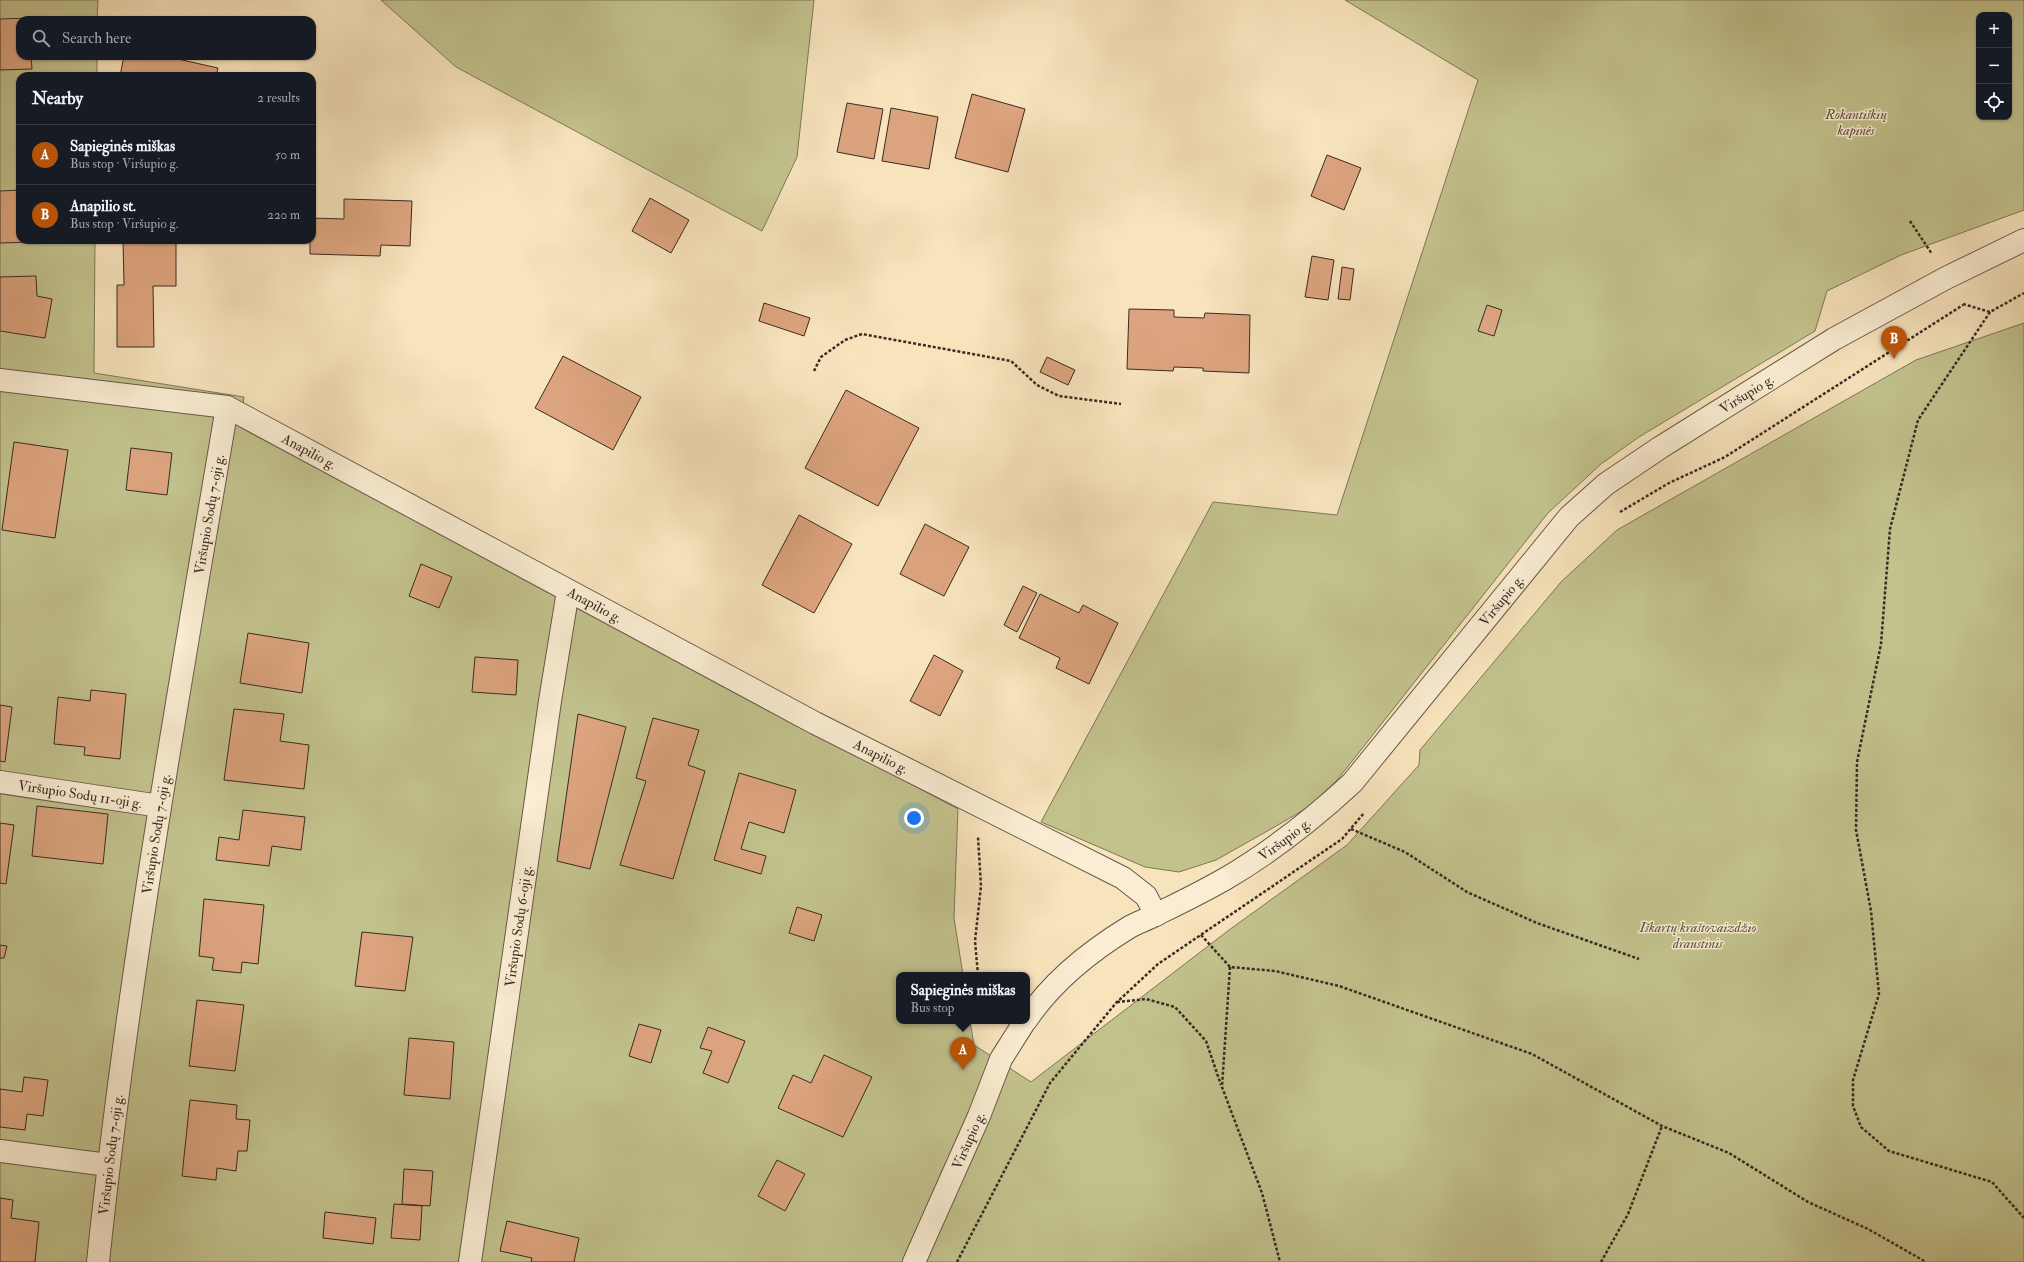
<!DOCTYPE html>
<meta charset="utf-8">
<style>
:root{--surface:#171b24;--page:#242831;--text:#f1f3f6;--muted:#9ea1a6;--line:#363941;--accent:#b45309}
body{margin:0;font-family:"IM FELL Double Pica",serif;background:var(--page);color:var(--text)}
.controls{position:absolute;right:12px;top:12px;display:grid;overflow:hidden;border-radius:8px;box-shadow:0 1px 3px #0004}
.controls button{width:36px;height:36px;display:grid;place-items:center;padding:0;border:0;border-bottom:1px solid var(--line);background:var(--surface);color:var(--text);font:20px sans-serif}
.you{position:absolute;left:914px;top:818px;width:14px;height:14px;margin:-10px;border:3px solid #fff;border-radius:50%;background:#1a73e8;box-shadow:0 0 0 6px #1a73e833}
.badge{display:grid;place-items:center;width:26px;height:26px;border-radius:50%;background:var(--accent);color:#fff;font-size:13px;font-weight:700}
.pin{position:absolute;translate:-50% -33px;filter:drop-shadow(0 1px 2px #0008)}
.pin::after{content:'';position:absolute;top:21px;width:14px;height:12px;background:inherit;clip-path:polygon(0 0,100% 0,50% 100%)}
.popup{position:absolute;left:896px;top:972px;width:134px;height:52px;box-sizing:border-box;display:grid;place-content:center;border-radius:8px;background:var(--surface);filter:drop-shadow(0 1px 3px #0005);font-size:13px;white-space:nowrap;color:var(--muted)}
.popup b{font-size:15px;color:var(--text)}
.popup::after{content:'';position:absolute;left:50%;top:100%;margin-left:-8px;border:8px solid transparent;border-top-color:var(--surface)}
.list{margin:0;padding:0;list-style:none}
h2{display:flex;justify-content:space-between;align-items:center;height:52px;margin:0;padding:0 16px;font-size:17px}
h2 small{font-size:13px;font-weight:400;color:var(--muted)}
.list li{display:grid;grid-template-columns:26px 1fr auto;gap:12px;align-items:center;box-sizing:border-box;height:60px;padding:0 16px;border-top:1px solid var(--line)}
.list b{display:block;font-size:15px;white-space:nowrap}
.list p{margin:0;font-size:13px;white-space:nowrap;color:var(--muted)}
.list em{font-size:13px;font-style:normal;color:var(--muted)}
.icon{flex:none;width:22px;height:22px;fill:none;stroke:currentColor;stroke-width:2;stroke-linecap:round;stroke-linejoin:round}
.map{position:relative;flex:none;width:2024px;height:1262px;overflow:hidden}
.search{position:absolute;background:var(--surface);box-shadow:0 1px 3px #0004;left:16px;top:16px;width:300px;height:44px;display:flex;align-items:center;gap:10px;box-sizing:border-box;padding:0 14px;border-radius:12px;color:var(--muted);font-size:15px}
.panel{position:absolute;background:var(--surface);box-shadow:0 1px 3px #0004;left:16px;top:72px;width:300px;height:172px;border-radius:12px}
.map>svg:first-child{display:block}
.green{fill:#c2c28d;stroke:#7e7658;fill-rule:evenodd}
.building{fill:#dca47e;stroke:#3a2a23}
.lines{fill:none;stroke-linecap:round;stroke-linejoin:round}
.minor-casing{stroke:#695849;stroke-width:24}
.path{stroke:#3a2a23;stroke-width:2.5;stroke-dasharray:3 2;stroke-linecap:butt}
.minor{stroke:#faedd3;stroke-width:22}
.labels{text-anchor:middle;stroke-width:3;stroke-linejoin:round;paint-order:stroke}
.park-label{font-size:14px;font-style:italic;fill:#5c503e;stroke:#faedd3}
.street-label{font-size:14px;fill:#3a2a23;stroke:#faedd3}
</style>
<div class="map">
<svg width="2024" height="1262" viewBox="0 0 2024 1262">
<rect width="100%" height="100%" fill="#f7e3bc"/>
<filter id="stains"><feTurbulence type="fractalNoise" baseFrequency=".005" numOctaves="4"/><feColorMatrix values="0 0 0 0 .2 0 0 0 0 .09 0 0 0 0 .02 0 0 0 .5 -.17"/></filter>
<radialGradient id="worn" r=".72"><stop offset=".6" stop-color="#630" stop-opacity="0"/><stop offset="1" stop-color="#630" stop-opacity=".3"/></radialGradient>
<g class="green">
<path d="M0,0H98L97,20H20V56H97V76H20V240H95L94,373L244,397L240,427L958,809L954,918L963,975H899V1021H970L974,1045L1031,1082L1229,930L1347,845L1419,765L1420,750L1561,582L1617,530L1916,360L2024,323V1262H0Z"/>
<path d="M381,0H814L797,157L762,231L456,67Z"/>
<path d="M1345,0H2024V210L1901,255L1827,291L1815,331L1639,437L1601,464L1548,513L1338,779L1310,806L1278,825L1216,860L1179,872L1145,867L1041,822L1213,502L1337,515L1478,80ZM1979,15H2009V117H1979Z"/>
</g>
<g class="building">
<path d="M30,18V20H20V56H31L32,69L0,70V19Z"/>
<path d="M124,56H164L218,68L216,76H120Z"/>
<path d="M972,94L1025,109L1008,172L955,158Z"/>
<path d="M847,103L883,109L874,159L837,152Z"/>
<path d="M891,108L938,117L929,169L882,161Z"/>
<path d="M1327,155L1361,168L1344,210L1311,196Z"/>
<path d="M20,190V240H33V242L0,243V191Z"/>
<path d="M650,198L689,220L671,253L632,231Z"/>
<path d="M344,199L412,201L410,246L381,245L380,256L310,254V240H312V218L344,219Z"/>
<path d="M123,240H176V286H153L154,347H117V285H124Z"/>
<path d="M1312,256L1334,260L1328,300L1305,297Z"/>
<path d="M1342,267L1354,269L1350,300L1338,299Z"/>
<path d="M36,276L37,296L52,299L45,338L0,331V277Z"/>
<path d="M764,303L810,318L804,336L759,321Z"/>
<path d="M1487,305L1502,310L1494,336L1478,331Z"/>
<path d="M1129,309L1174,310V317L1204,318L1205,313L1250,315L1249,373L1203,371V368L1174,367L1173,371L1127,369Z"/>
<path d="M563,356L641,397L613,450L535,408Z"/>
<path d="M1047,357L1075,370L1068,385L1040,372Z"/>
<path d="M846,390L919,428L878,506L805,468Z"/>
<path d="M14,442L68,450L55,538L2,530Z"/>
<path d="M131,448L172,453L167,495L126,490Z"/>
<path d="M799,515L852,544L814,613L762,585Z"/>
<path d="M925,524L969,547L944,596L900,574Z"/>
<path d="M421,564L452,577L439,608L409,596Z"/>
<path d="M1023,586L1037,593L1017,632L1004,625Z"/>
<path d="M1040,594L1079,613L1083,605L1118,623L1089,684L1056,668L1060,658L1019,638Z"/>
<path d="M248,633L309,643L302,693L240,683Z"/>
<path d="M934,655L963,671L940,716L910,701Z"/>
<path d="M475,657L518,660L516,695L472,692Z"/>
<path d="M91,690L126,694L120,759L84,755L85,747L54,744L58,697L90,701Z"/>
<path d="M0,705L12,707L5,762L0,761Z"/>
<path d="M234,709L284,714L280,741L309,745L304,789L224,780Z"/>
<path d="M578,714L626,727L590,869L557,861Z"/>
<path d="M653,718L699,730L688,765L705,771L673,879L620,865L646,781L636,778Z"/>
<path d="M739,773L796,790L784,833L749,822L741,849L766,856L761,874L714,860Z"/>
<path d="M37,806L108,814L103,864L32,856Z"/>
<path d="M243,810L305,817L301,850L272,846L269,866L216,860L219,837L239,840Z"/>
<path d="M0,823L14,825L6,884L0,883Z"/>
<path d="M204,899L264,905L258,964L242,962L241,973L212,970L214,958L199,956Z"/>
<path d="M797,907L822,915L814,941L789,933Z"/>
<path d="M362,932L413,937L405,991L355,986Z"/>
<path d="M0,945L7,946L4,958H0Z"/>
<path d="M197,1000L244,1005L235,1071L189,1066Z"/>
<path d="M639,1024L661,1030L651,1063L629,1056Z"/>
<path d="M708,1027L745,1041L728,1083L703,1073L712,1051L700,1048Z"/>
<path d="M409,1038L454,1042L450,1099L404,1095Z"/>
<path d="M824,1055L872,1077L843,1137L778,1108L793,1075L811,1083Z"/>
<path d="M24,1077L48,1080L43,1116L27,1114L25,1130L0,1127V1089L22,1092Z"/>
<path d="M190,1100L237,1105L236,1119L250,1120L247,1151H238L236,1171L217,1168L216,1180L182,1176Z"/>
<path d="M777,1160L805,1174L785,1211L758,1196Z"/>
<path d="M404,1169L433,1171L430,1206L402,1204Z"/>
<path d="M0,1198L13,1200L11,1218L39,1222L35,1262H0Z"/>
<path d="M394,1204L422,1206L420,1240L391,1238Z"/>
<path d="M325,1212L376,1218L373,1244L323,1238Z"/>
<path d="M507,1221L579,1238L574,1262H531L532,1258L500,1251Z"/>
</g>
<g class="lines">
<g class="minor-casing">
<g id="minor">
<path id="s1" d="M0,380L227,407L815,723L1123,878L1146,896L1156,915"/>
<path id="s2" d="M0,782L160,806"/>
<path id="s3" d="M1027,1019C1052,982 1089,952 1128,928C1136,923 1146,920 1155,915C1178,904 1202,892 1225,879C1271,852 1313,819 1352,783L1569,517L1606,484L1661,447L1834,339L1946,278L2024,240"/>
<path d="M0,1151L108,1165"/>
<path id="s4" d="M98,1262C128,975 179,691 227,407"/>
<path id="s5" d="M470,1262L550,701L568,591"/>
<path id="s6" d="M914,1262L979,1116L1001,1059L1025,1021"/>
</g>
</g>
<g class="path">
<path d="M1910,221L1932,254"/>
<path d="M1963,304L1990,312L2024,293"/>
<path d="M1990,312L1918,420L1890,529L1881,644L1857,762L1856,830L1871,911L1879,994L1853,1080V1106L1861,1127L1889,1151L1992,1182L2024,1218"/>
<path d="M814,371L821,357L845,340L862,334L1011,361L1037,385L1059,396L1121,404"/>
<path d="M1620,512L1669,483L1725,457L1963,305"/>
<path d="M1351,829L1405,852L1467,892L1537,923L1639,959"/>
<path d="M1201,935L1230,967L1275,971L1339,986L1532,1054L1662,1126L1729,1153L1808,1202L1868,1229L1926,1262"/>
<path d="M1230,967L1222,1087L1262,1193L1280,1262"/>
<path d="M978,975L975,941L981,886L978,837"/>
<path d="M1117,1002L1146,999L1175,1007L1206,1041L1221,1085"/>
<path d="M957,1262L1050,1083L1116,1003L1158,964L1342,839L1364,813"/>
<path d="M1601,1262L1628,1214L1662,1126"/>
</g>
<use href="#minor" class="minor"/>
</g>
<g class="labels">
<g class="park-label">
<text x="1856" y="119">Rokantiškių<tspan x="1856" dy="16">kapinės</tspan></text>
<text x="1698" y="932">Iškartų kraštovaizdžio<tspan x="1698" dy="16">draustinis</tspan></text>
</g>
<g class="street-label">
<text dy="5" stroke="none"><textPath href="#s3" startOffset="965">Viršupio g.</textPath></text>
<text dy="5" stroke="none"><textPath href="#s1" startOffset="322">Anapilio g.</textPath></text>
<text dy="5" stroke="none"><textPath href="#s4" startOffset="756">Viršupio Sodų 7-oji g.</textPath></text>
<text dy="5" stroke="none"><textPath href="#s3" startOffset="641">Viršupio g.</textPath></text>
<text dy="5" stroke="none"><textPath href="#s1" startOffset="646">Anapilio g.</textPath></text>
<text dy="5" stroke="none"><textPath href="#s1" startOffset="970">Anapilio g.</textPath></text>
<text dy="5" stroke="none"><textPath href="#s2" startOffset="81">Viršupio Sodų 11-oji g.</textPath></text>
<text dy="5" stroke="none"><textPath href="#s4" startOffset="432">Viršupio Sodų 7-oji g.</textPath></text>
<text dy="5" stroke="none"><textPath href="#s3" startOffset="317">Viršupio g.</textPath></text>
<text dy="5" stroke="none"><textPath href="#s5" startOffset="339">Viršupio Sodų 6-oji g.</textPath></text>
<text dy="5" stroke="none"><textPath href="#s6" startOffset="133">Viršupio g.</textPath></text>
<text dy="5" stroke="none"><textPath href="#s4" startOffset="108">Viršupio Sodų 7-oji g.</textPath></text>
</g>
</g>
<rect width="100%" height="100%" filter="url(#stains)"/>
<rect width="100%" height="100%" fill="url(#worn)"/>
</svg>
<div class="controls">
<button>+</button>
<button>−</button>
<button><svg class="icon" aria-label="locate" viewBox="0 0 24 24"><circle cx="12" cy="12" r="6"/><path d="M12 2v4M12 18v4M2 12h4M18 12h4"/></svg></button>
</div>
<div class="you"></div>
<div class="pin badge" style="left:963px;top:1070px">A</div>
<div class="popup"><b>Sapieginės miškas</b>Bus stop</div>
<div class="pin badge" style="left:1894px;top:359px">B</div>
<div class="search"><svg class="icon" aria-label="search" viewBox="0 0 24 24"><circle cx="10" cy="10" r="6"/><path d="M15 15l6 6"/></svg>Search here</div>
<section class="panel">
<h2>Nearby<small>2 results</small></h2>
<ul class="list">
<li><span class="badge">A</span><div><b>Sapieginės miškas</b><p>Bus stop · Viršupio g.</p></div><em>50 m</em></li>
<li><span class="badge">B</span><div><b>Anapilio st.</b><p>Bus stop · Viršupio g.</p></div><em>220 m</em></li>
</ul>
</section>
</div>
